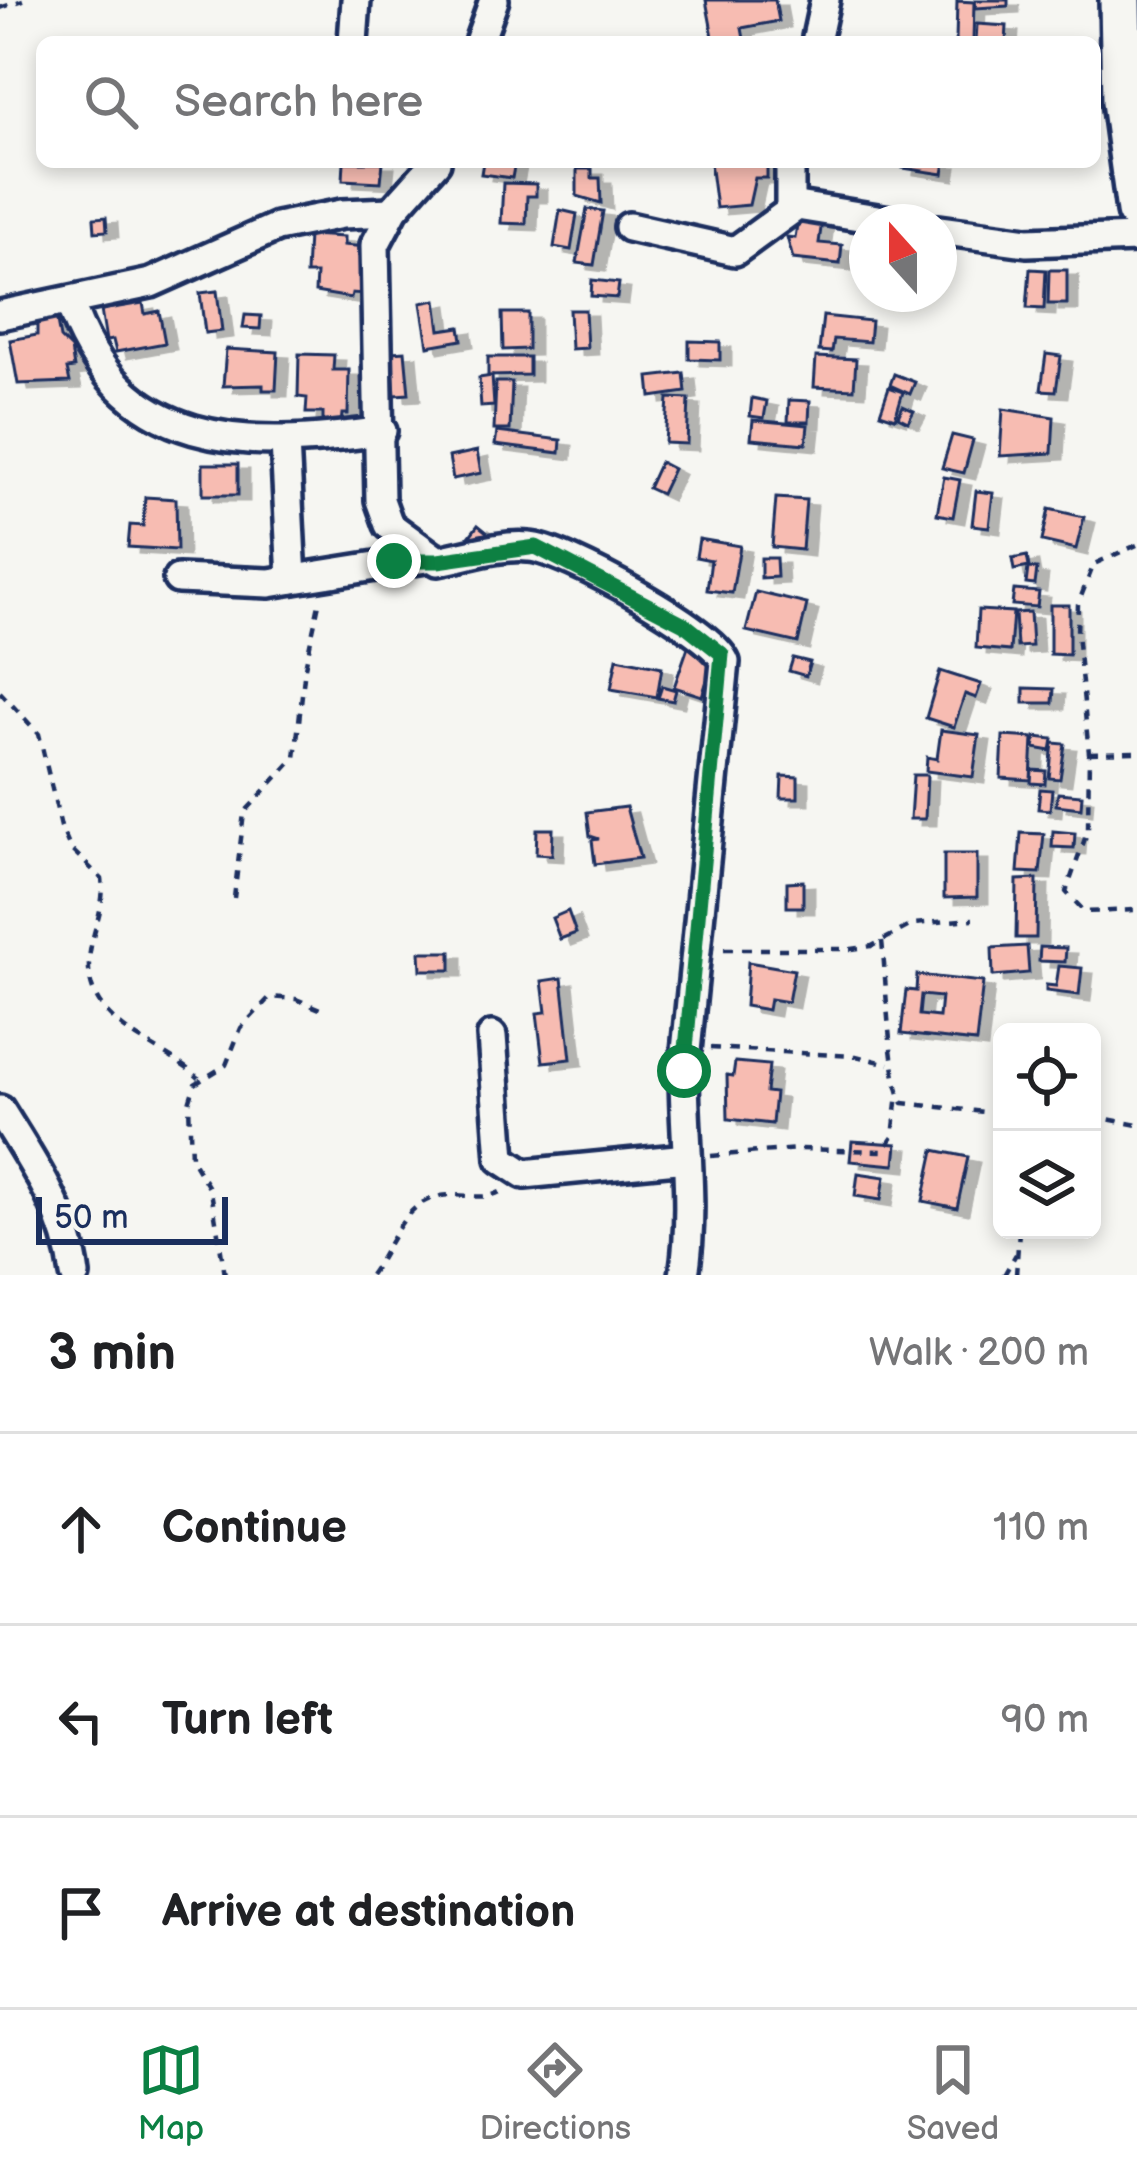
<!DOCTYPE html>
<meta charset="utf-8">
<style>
:root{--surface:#fff;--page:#f6f6f6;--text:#202124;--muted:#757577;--line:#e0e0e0;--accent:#0b8043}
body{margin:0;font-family:"Balsamiq Sans",sans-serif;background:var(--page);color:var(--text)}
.controls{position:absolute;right:36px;bottom:36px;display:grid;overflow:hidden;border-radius:18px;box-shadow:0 6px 18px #0003}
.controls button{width:108px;height:108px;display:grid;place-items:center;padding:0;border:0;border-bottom:3px solid var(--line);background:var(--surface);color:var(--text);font:60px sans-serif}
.compass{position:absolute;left:849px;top:204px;width:108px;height:108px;border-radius:50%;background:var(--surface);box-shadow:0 6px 18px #0003;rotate:339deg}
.scale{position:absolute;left:36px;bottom:30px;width:192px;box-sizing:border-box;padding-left:12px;border:6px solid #1b2f5e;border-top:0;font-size:33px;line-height:42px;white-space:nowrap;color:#1b2f5e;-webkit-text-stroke:9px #f6f6f2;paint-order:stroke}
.stop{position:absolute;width:36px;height:36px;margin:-27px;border:9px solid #0b8043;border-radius:50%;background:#fff}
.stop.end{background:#0b8043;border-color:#fff;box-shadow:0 3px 12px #0008}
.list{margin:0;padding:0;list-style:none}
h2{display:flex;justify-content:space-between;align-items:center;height:156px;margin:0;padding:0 48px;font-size:51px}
h2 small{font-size:39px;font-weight:400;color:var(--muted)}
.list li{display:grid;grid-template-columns:78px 1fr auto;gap:36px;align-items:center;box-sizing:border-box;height:192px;padding:0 48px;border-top:3px solid var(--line)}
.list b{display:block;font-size:45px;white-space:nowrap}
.list em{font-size:39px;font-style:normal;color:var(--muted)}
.icon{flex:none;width:66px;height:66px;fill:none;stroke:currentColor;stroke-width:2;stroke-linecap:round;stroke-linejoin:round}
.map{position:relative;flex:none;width:1137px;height:1275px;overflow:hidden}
.search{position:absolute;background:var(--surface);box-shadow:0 6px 18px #0003;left:36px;right:36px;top:36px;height:132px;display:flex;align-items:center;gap:30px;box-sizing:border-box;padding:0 42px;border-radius:18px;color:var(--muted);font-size:45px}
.sheet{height:732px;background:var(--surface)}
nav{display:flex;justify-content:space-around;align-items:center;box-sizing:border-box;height:168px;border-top:3px solid var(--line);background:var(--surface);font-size:33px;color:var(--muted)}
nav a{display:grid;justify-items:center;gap:6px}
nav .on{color:var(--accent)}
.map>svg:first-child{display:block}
.building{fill:#f7bcb2;stroke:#1b2f5e;stroke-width:3;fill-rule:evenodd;filter:url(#shadow)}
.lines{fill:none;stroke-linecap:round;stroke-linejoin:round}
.street-casing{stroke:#1b2f5e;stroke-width:36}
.secondary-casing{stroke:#1b2f5e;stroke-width:48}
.path{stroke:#1b2f5e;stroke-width:4.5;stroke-dasharray:9 9;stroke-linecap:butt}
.street{stroke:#f6f6f2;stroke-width:27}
.secondary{stroke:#f6f6f2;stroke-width:39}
.route{stroke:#0b8043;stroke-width:15}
</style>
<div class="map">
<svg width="1137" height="1275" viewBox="0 0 1137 1275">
<defs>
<filter id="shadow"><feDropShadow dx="11" dy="6" stdDeviation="0" flood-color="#0004"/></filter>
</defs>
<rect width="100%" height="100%" fill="#f6f6f2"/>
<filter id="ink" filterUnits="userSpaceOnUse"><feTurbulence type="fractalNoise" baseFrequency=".00833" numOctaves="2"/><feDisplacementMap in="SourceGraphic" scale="24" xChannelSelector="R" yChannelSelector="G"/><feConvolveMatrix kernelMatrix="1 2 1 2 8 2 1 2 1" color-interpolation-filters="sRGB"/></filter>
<g filter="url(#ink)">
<g class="building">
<path d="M706,0H775L779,21L742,28L744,39L714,42Z"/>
<path d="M975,0H1008V6L976,8Z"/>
<path d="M957,1L974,2L973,42H956Z"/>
<path d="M977,24L1007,26L1006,42H976Z"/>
<path d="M344,162H383L381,182L343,180Z"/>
<path d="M483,162H515L512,178L481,174Z"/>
<path d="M710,162H767V178H755L749,205L716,208Z"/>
<path d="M904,162H945L943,174L903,168Z"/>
<path d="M577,169H592V178H600L601,203L577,196Z"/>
<path d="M503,183L536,184V196H527L526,224L501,223Z"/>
<path d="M587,209L603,211L594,265L577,263Z"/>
<path d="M560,210L577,214L571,250L554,247Z"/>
<path d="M106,217L107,231L95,232L94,218Z"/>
<path d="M798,218L822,221L819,243L842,245L840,264L793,259L787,237L795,238Z"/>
<path d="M308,235L344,237V245L367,247L364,294L352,293L351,298L315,292L316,274H306Z"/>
<path d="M1030,269L1046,270L1044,309L1027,308Z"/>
<path d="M1049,270H1067V304H1048Z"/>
<path d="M592,280L619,283L617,298L591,296Z"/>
<path d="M217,291L222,331L205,333L200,293Z"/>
<path d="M436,300L440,330L460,327L462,340L428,346L421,303Z"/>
<path d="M143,303L145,314L159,311L165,343L116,352L113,340L106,341L101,310Z"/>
<path d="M569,310H585L587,348L571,349Z"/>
<path d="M502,313H528V349L503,350Z"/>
<path d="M245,315L261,316L260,329L243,328Z"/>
<path d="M56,316L60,338L71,349L74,368L67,369L70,382L18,384L10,340L37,335V319Z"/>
<path d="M823,316L871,321L869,342L834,339L832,352L819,351Z"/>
<path d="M689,341L720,342V360L689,359Z"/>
<path d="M226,349L278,352L276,390H263V385L223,386Z"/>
<path d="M405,351L409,394L395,395L392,352Z"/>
<path d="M299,354L334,355L333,370H349L348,414H342L341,424L323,423V413H306L307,398L298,397Z"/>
<path d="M1046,354L1061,356L1056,391L1041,390Z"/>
<path d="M488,357H529V375L488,376Z"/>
<path d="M816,357L856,359L854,389L814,387Z"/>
<path d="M684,373L686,392L651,397L649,377Z"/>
<path d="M894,374L915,382L910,394L890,385Z"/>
<path d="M492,376L494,406L481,407L479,378Z"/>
<path d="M496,382H512L510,430H494Z"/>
<path d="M889,387L903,392L895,418L880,413Z"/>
<path d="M668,398L689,399L687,444L665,443Z"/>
<path d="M752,398L767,401L764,418L750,416Z"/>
<path d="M789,400L810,401L809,422H788Z"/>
<path d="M903,406L914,411L908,422L898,417Z"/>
<path d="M1003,409L1054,417L1052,453L1000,456Z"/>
<path d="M753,420L808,425L806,444L751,439Z"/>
<path d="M497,432L561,440L560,453L495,445Z"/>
<path d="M952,435L973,440L964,473L942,468Z"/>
<path d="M477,451L481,473L453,479L449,457Z"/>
<path d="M660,462L673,469L661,494L648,488Z"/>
<rect x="203" y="464" width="35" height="31"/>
<path d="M944,477L960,480L953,517L937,514Z"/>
<path d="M976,491L993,493L989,527L972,525Z"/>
<path d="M145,497L176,499L177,550L128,547L130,525L143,526Z"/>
<path d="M776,498L806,500L802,550L772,547Z"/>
<path d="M1049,509L1084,517L1076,549L1042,541Z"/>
<path d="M478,525L488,533L479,545L469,537Z"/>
<path d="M699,539L740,546L732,593L707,590L711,560L696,557Z"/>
<path d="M1027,556L1029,567L1014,570L1012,559Z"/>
<path d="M761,558H776L777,577L761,578Z"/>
<path d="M1028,568L1037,569L1035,585L1026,584Z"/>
<path d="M1014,590L1039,592L1037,607L1012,605Z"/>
<path d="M756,592L807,604L798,643L746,631Z"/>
<path d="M1050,605H1069V655L1050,654Z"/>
<path d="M978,610L1013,612L1010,651L976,648Z"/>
<path d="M1030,612L1032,646L1017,647L1015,613Z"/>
<path d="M688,647L715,656L702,696L674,687Z"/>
<path d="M617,658L662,667L657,697L611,689Z"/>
<path d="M793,658L810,662L806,676L789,671Z"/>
<path d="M940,671L981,684L976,698L965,694L954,727L926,718Z"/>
<path d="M662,686L676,690L673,701L658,698Z"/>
<path d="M1024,688L1054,689L1053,703H1024Z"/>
<path d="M941,730L979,735L973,777L926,771L927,757L937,759Z"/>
<path d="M1003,736L1033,738L1031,780L1001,778Z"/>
<path d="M1036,737L1053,739L1051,751L1034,748Z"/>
<path d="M1053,743L1065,744L1060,779L1049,778Z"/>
<path d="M1032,770L1046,771L1045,784L1031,783Z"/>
<path d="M913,775H927L925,819H910Z"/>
<path d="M782,776L798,777V798H781Z"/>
<path d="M1040,789L1052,790L1050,810L1038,809Z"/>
<path d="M1058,793L1082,795L1081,808L1056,805Z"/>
<path d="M626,807L640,858L595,864L592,840L599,839L590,836L587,812Z"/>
<path d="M537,829H553L552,855L536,854Z"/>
<path d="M1053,831L1075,833L1074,848L1052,847Z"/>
<path d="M1021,833L1044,834L1040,873L1018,872Z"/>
<path d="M944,854H977V897L944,898Z"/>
<path d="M1037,879L1036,938H1016L1017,880Z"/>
<path d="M803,881V907H787V882Z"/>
<path d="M568,911L576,933L560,939L552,918Z"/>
<path d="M1027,946L1029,973L993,976L992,948Z"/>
<path d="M1040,947L1066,948L1065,962L1039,961Z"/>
<path d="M420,952H451V970H421Z"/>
<path d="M748,962L794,970L788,1002L770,999L768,1010L745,1006Z"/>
<path d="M1059,966L1082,968L1079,995L1046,991V985L1056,986Z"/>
<path d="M917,975L983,982L976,1042L901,1034L906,990L916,991ZM921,995L941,997L939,1017L919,1015Z"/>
<path d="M562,978L571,1059L543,1062L537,1013L546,1012L542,981Z"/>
<path d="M735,1062L769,1065L766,1092L775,1093L772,1124L728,1119L727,1075L733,1076Z"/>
<path d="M852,1141L897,1144L895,1165L850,1161Z"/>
<path d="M934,1150L968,1157L957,1208L923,1201Z"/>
<path d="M858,1173L885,1177L881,1200L855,1196Z"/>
</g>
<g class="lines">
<g class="street-casing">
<g id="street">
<path d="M353,42L356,0"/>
<path d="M479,42L494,0"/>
<path d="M816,42L825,0"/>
<path d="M436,162L394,209L375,245L380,500L389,525L438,561C466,556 501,544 529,547C564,549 714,632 725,662L684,1071C684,1141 695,1206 684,1275"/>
<path d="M790,210V162"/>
<path d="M629,227L735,251L797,206L896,222"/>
<path d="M939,230L1027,242L1137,238"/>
<path d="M69,301C120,452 246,450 382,431"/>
<path d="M0,315L151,283L277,227L342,214L391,212"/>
<path d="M285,442L292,579"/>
<path d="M178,579L269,583L426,558"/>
<path d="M492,1036L501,1159L524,1174L687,1158"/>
<path d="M0,1110C33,1163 67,1212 75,1275"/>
</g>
</g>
<g class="secondary-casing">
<path id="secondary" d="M1120,0L1122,101L1137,211"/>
</g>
<g class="path">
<path d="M0,8L23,0"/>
<path d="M1137,545L1094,564L1078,604L1077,633L1089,753L1088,830L1066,892L1085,912L1137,910"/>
<path d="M0,692L39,734L61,827L70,848L102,879C106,908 90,934 89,962C86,1027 159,1042 199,1078"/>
<path d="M1089,753L1137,752"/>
<path d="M234,898L244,813L295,758L305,667L320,599"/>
<path d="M882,941C886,975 889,1081 903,1103L1002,1114"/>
<path d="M724,949H852L872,946L913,924L973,919"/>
<path d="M710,1048L856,1056L889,1064"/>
<path d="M1092,1116L1137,1125"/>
<path d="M711,1156L797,1149L883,1151L893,1137L898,1094"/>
<path d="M225,1275L211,1191L191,1158L189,1103L195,1084L226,1065L241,1028L270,997L296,999L327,1012"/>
<path d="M370,1275C391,1247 402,1202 441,1196C462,1192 480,1202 500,1192"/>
<path d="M1004,1275L1016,1254"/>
<path d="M1016,1275L1019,1230"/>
</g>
<use href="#street" class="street"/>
<use href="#secondary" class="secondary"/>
</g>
</g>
<g class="lines" filter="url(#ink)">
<path class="route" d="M394,561H438L536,547L684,624L722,654L684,1071"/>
</g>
</svg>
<div class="controls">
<button><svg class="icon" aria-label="locate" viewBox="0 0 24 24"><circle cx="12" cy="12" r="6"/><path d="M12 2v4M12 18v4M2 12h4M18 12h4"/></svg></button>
<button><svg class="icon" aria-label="layers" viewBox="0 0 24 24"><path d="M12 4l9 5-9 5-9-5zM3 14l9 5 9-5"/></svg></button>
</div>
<svg class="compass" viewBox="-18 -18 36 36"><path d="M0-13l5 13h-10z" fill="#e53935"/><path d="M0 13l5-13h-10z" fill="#757577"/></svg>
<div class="scale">50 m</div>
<div class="stop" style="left:684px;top:1071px"></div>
<div class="stop end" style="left:394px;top:561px"></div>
<div class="search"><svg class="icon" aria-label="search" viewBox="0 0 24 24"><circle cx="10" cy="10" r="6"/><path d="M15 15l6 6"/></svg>Search here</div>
</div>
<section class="sheet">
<h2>3 min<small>Walk · 200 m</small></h2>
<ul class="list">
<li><svg class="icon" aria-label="ahead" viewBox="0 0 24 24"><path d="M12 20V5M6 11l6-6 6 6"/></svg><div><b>Continue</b></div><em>110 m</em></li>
<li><svg class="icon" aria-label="left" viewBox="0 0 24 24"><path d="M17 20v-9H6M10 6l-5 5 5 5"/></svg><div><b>Turn left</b></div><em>90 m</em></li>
<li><svg class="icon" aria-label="arrive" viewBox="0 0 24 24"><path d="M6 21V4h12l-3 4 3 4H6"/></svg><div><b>Arrive at destination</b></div></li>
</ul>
</section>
<nav>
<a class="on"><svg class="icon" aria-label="map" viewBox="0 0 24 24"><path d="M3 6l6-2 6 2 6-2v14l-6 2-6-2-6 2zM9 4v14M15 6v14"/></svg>Map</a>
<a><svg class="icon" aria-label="directions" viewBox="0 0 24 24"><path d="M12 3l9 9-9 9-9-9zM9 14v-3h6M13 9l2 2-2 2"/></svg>Directions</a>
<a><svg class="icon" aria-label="saved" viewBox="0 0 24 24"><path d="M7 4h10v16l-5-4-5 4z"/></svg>Saved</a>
</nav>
